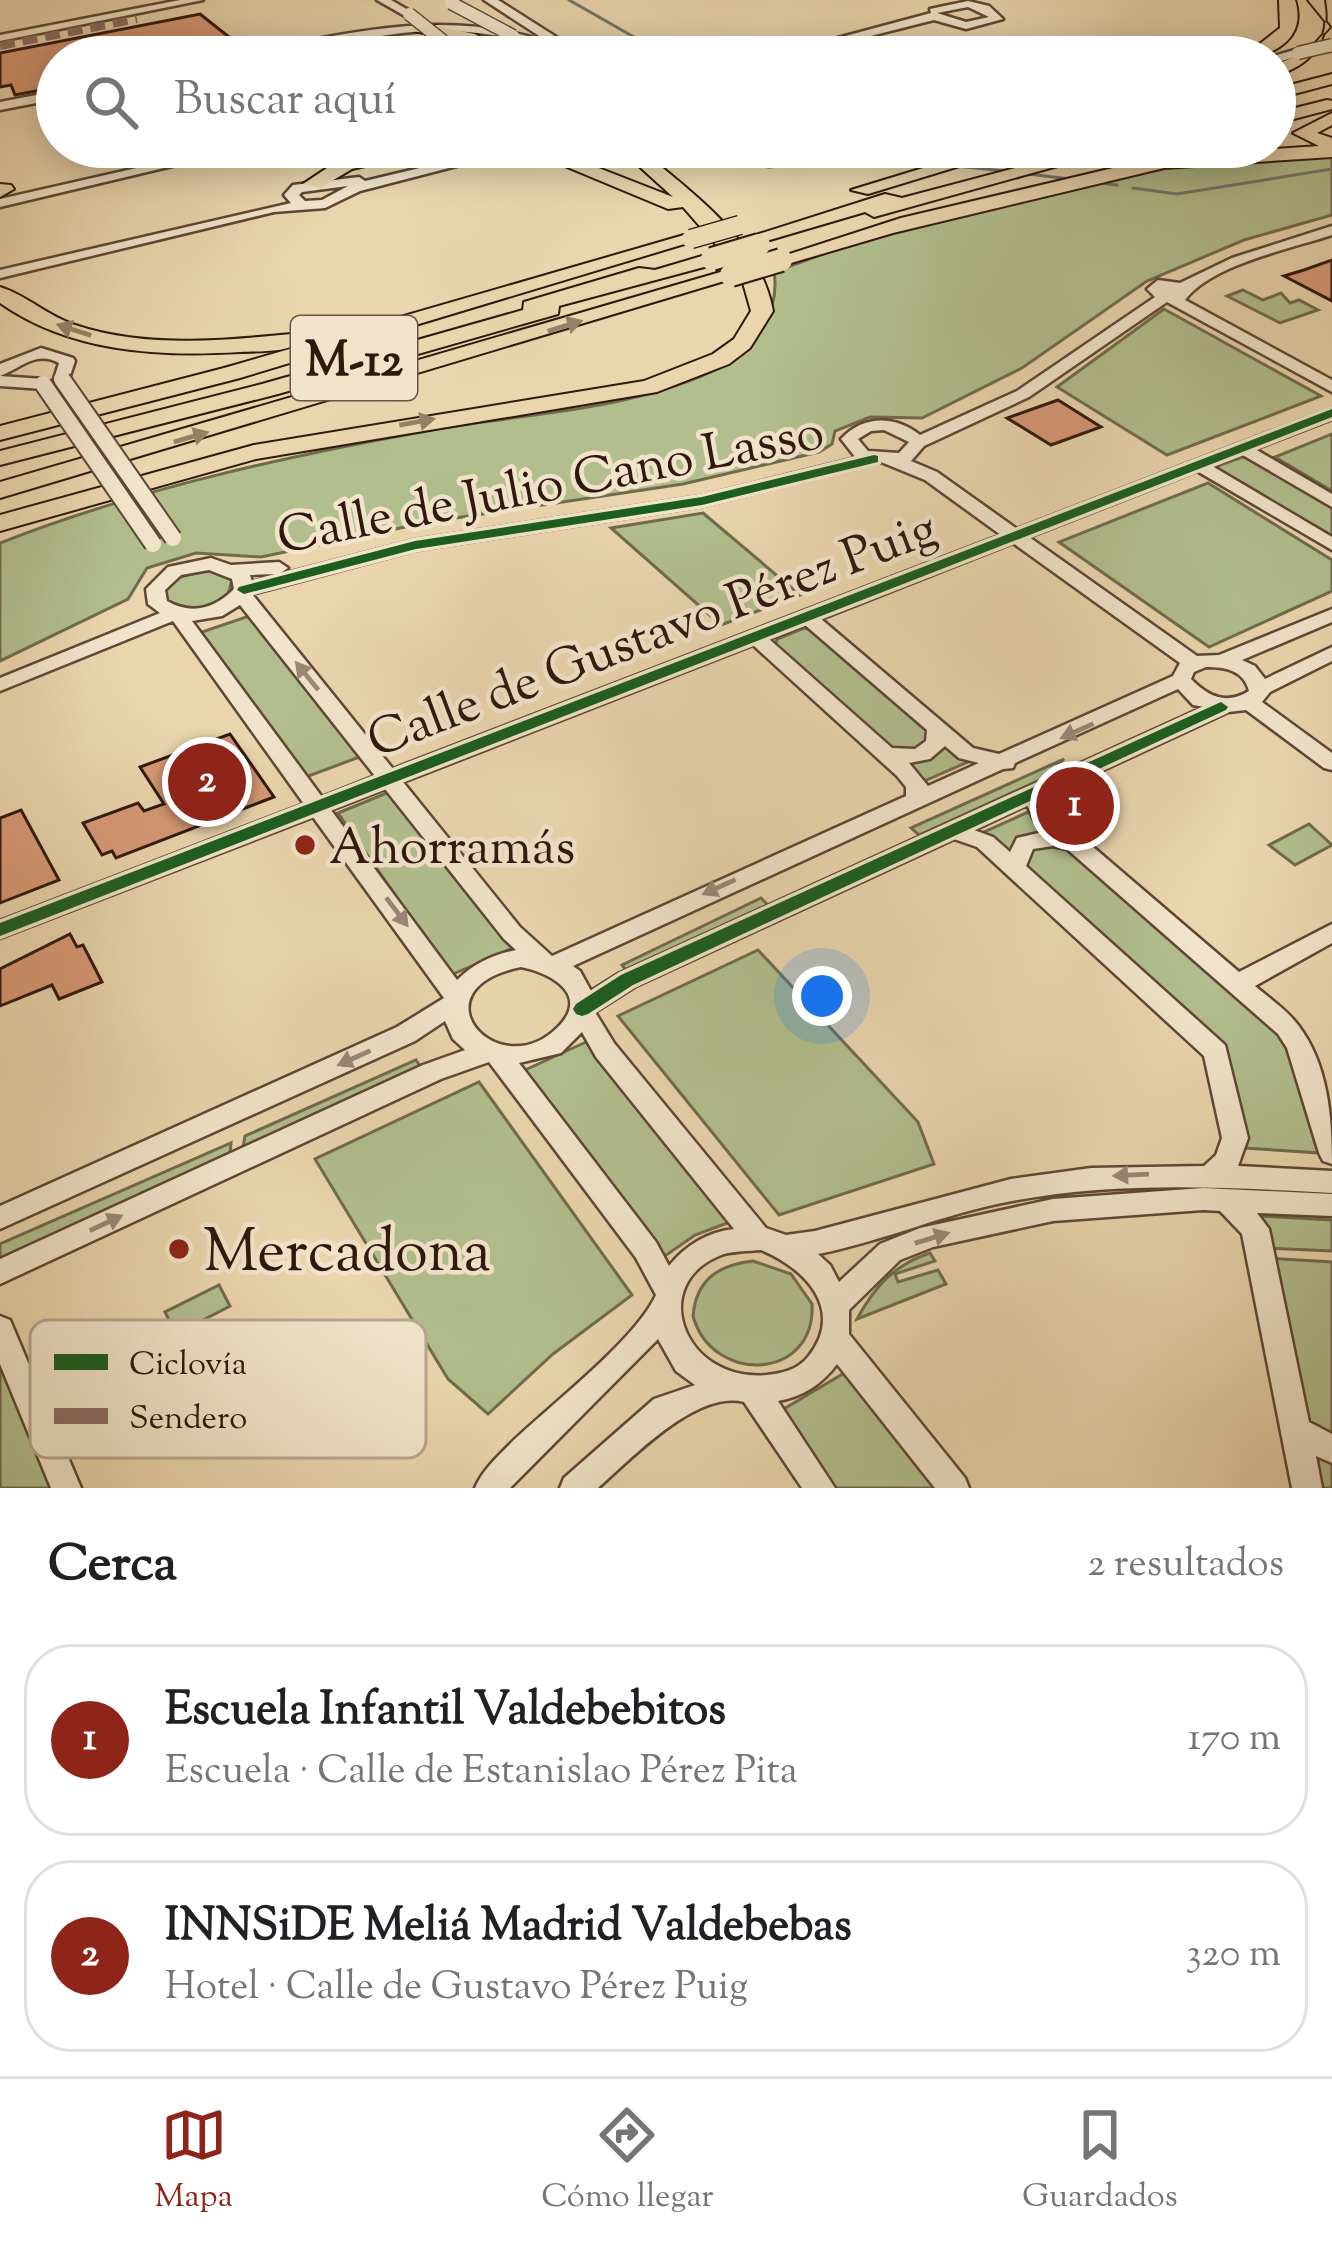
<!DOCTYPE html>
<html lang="es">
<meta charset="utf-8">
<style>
:root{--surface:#fff;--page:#f2f2f2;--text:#202124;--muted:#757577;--line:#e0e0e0;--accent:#8f2418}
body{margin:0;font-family:"Sorts Mill Goudy",serif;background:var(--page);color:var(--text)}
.you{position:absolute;left:822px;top:996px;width:42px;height:42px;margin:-30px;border:9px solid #fff;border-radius:50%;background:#1a73e8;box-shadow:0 0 0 18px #1a73e833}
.badge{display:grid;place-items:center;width:78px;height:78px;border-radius:50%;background:var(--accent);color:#fff;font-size:39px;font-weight:700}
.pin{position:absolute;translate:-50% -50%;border:6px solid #fff;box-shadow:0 3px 12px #0006}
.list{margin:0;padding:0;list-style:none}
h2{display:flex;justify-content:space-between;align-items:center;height:156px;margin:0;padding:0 48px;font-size:51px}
h2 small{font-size:39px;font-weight:400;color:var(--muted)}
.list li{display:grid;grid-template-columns:78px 1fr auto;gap:36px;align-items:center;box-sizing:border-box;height:192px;margin:0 24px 24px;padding:0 24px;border:3px solid var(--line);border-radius:48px}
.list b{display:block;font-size:45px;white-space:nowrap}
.list p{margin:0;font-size:39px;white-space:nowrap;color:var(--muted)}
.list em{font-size:39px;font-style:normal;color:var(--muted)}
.icon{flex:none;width:66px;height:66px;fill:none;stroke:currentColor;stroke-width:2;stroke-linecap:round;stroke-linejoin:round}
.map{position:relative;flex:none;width:1332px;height:1488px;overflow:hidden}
.search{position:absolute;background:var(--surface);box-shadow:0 6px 30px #0003;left:36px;right:36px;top:36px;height:132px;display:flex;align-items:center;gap:30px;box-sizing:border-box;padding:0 42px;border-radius:66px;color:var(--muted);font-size:45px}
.sheet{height:588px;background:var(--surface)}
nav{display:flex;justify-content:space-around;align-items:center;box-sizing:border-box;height:168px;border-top:3px solid var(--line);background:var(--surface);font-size:33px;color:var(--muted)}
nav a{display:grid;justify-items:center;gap:6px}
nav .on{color:var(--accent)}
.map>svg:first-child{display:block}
.green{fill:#b2be8d;stroke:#706b4d;stroke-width:3}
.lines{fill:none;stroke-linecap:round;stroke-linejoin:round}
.stream{stroke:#6e796c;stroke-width:3}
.building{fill:#d89976;stroke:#2f180d;stroke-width:3}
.minor-casing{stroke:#5e4735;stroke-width:5}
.highway-casing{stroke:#2f180d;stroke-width:4}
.minor{fill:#f1e4ca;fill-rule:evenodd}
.highway{fill:#ead5ad;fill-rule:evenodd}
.minor-bridge-far1-casing{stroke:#5e4735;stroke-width:15;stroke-linecap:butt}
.minor-bridge-casing{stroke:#5e4735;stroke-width:20;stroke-linecap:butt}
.highway-bridge-far1-casing{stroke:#2f180d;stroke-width:21;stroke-linecap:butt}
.highway-bridge-casing{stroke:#2f180d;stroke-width:26;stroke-linecap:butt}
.minor-bridge-far1{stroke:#f1e4ca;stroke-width:12}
.minor-bridge{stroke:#f1e4ca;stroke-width:16}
.highway-bridge-far1{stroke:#ead5ad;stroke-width:18}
.highway-bridge{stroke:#ead5ad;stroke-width:22}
.quiet{stroke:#8d6e63;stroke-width:8;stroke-dasharray:15 8;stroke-linecap:butt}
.cycleway-casing{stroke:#f1e4ca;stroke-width:7}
.cycleway{fill:#1b5e20;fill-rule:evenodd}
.oneway{fill:#968065}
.oneway2{fill:#9a8875}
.poi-dot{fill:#8f2418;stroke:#f1e4ca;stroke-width:4.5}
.labels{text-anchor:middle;stroke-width:9;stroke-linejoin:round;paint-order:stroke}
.shield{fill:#f1e4ca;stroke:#695546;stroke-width:3}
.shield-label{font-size:48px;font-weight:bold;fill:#2f180d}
.street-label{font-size:51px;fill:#2f180d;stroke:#f1e4ca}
.poi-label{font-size:51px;fill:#2f180d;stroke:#f1e4ca;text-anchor:start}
.near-poi-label{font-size:60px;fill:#2f180d;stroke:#f1e4ca;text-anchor:start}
.key{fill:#f1e4ca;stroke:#b7a791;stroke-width:3}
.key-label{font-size:33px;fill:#2f180d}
</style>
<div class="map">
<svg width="1332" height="1488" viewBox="0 0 1332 1488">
<rect width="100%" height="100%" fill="#ead5ad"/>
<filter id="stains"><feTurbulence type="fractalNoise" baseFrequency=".00167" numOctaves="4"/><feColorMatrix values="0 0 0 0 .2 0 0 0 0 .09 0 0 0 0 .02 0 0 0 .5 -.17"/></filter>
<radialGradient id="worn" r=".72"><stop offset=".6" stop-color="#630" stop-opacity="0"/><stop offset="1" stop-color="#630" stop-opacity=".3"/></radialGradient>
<g class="green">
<path d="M1332,155V215L1244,240L1147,281L1022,368L922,418L870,417L835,431L832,444L819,452L683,484L429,522L261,557L196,553L147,568L128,599L0,661V543C143,487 292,455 443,428C533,413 626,410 711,372C750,354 781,314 774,272L842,247L1132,170Z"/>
<path d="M1243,290L1263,300L1281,293L1290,303L1299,300L1318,310L1280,323L1227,296Z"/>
<path d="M1164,309L1321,396L1167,455L1057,387Z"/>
<path d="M1332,434V491L1275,457Z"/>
<path d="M1248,455L1332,506V543L1212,468Z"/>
<path d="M1208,483L1332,560V591L1209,647L1059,542Z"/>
<path d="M703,513L800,595L721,625L611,528Z"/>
<path d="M208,570L232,580L227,599C206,609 191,612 168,602L165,590L176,578Z"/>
<path d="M252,615L362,756L306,777L199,633Z"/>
<path d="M804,628L818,631L970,761L922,782L774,650L777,639Z"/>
<path d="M1064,759L1042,779L919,835L911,828Z"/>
<path d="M389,792L515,947L451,975L338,813Z"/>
<path d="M1028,812L1292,1040L1320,1153L1244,1148L1220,1051L982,833Z"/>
<path d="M1309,824L1332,845L1295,865L1269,845Z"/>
<path d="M761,898L768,905L626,970L622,965Z"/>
<path d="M758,950L918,1122L934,1164L779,1215L618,1016Z"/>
<path d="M586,1042L730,1222L695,1235L662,1258L523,1071Z"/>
<path d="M416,1060L420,1066L243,1148L245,1136Z"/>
<path d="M479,1082L632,1295L553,1354L488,1414L448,1379L315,1159Z"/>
<path d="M231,1143L230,1154L0,1260V1244Z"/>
<path d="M1259,1216L1332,1220V1251L1266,1248Z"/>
<path d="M930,1253L935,1261L895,1274L898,1282L938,1270L946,1284L857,1319C875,1286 894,1265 930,1253Z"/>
<path d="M1266,1258L1332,1262V1488H1315Z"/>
<path d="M753,1261L791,1274L812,1304C816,1381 712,1385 693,1316C696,1280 718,1265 753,1261Z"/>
<path d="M219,1285L230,1306L176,1334L165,1312Z"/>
<path d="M0,1348L57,1488H0Z"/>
<path d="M846,1372L937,1488H833L777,1413Z"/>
</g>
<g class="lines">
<g class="stream">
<path d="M569,0L669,57"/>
<path d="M848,147L939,164"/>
<path d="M956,166L1005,171"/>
<path d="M1028,174L1070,179"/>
<path d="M1099,183L1117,185"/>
<path d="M1133,188L1177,194L1332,169"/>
</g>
</g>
<g class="building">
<path d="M200,14L234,41L213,45L209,57H57V87L15,95L11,85L0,87V53Z"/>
<path d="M1332,260V301L1284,276L1304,270Z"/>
<path d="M1058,400L1101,427L1051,445L1007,418Z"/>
<path d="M230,734L274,797L116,858L112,851L102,855L83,823L138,803L144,811L164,804L140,767Z"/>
<path d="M21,810L59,880L0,903V818Z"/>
<path d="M70,934L77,947L83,945L102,982L59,999L52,985L0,1006V969Z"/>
</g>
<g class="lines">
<g class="minor-casing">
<g id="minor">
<path d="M180,0H203L0,41V35Z"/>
<path d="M377,0H391L415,14L405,16Z"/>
<path d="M484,0H498L561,40L563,42L558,45L580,55C563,59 545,47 527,42C503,36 478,32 453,31C380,27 311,57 239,57C257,48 281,46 302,42C385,25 468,14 550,43Z"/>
<path d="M968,1L989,6L1003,19L966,29L934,20L787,57H767L931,13L930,9ZM968,7L989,17L966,22L937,13Z"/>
<path d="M449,33H457L493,57H479L449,37Z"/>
<path d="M1298,49L1302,51V55L1275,63V57H1270Z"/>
<path d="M754,53L762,54L764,57H748Z"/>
<path d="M57,91V99L0,110V102Z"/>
<path d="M229,147H252L0,207V199Z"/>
<path d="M508,147H530L360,191L325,208L274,212L0,278V270L291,203L284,195L293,185L359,177L365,181ZM348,186L322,200L305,201L299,195L302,192Z"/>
<path d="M648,147C689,147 729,158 769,158C819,158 869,147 919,147L913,151L769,166L654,151Z"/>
<path d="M1332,226V235C1289,249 1211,265 1185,300L1332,380V392L1167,302L1029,397L924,446L911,461L937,472L1017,529L1332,408V419L1255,449L1332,494V507L1241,454L1212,466L1332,537V550L1197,471L1029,537L1197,656L1219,655L1332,609V622L1242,660L1255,666L1265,679L1332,647V661L1270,692L1262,702L1332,753V770L1324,768L1246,710L1228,712L1045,797L1051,811L1239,972L1332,924V943L1255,986C1269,998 1287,1010 1298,1025C1328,1064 1332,1117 1332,1164L1323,1161L1319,1153L1287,1048L1278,1034L1067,849L1053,846L1033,849L1026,866L1225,1045L1248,1138L1238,1166L1332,1171V1193C1225,1187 1118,1181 1012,1201C946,1213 884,1241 818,1254L830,1265L839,1282L880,1244L920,1228L1053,1199L1203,1188L1332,1194V1216L1257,1213L1269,1229L1309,1422L1332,1434V1463L1316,1456L1322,1488H1292L1242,1234L1220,1211L1203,1210L1053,1221L933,1247L900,1260L849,1310V1334L965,1478L969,1488H935L837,1364C822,1384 803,1397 778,1401L835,1488H802L744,1402C696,1390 631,1459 598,1488H560L564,1478L654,1399L695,1385L676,1371L658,1339L510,1488H475C482,1471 497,1457 510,1444C549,1406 635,1341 656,1295L636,1258L489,1062L441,1079L0,1284V1259L423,1065L465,1050L453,1039L445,1021L415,1041L0,1229V1206L397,1027L444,998L313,817L0,938V921L304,804L173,621L0,691V678L160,613L148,604L146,589L168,567L211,558L231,565L279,562L288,568L279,574L250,575L252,582L415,540L702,496L856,458L841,439C863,415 895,415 920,435L1017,391L1155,297L1147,289L1158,280L1180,283L1232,258ZM884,430L909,442L899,453L868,451L858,439L871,431ZM881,462L925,480L1001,535L393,769L252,594L416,550L702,506ZM1013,543L1180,663L1173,676L999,754L973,748L821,619ZM209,570L232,579L234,589C214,609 192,615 167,601L165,590L181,575ZM240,605L375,776L322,797L192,621L222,616ZM805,625L927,730L926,741L915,749L892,748L769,639ZM753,645L897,776L906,787V796L552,956L520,927L403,782ZM1206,667C1225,667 1244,670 1249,691C1226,705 1209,697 1191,679L1194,672ZM1178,689L1193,705L1204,707L618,974L591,991L580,971L573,966L1003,769L1013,768L1015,763ZM945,746L959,758L979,763L928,786L909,763L930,759ZM385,789L504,939L516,950C492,955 475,963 457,980L331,810ZM1027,805L1034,820L1047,831L1017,838L1010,852L993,837L974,830ZM954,839L977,847L1204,1056L1222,1138L1216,1155L1204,1166L1091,1168L1011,1179L815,1231L786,1235L766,1228L614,1043L595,1012L636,986ZM521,967C550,973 591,994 558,1027C499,1087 411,990 521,967ZM582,1032L596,1057L734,1229C708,1232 686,1245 669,1266L656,1242L519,1063L561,1053ZM761,1250C805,1268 846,1310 808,1357C797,1370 783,1373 767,1375C684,1383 645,1282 724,1254C735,1251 749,1251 761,1250Z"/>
<path d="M41,348L73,358L75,361L68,382H56L54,379L59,363C36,350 21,368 0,376V364Z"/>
<path d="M0,376L43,379L51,384L43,389L0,386Z"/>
<path d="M0,1316L10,1320L81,1488H51L0,1364Z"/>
</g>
</g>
<g class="highway-casing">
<g id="highway">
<path d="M1279,0H1295C1307,37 1275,57 1243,57L1280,28Z"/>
<path d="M1308,0H1324C1332,42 1311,65 1275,76V65L1308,51L1330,27Z"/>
<path d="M420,23L475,34L515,57H494L464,41L414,31L412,28Z"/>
<path d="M1332,74V84L1275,99V89Z"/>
<path d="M1327,100L1332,101V109L1275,124V113Z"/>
<path d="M1332,113V125L1317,133L1332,138V157L1164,168L893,233L781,266L771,260L901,218L1164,156L1319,146L1293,133Z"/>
<path d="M408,147H448L352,169L320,188L303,184L339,160Z"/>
<path d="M519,147H545L673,197L618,147H638C690,192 760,239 773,311L750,348L729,364L657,392L256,459L0,531V515L254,445L644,381L713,354L734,339L751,311L741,276L0,498V482L724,271H739L683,207L668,209Z"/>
<path d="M992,147H1022L868,194L851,190Z"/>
<path d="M1095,147H1126L874,217L865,212L753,245L743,239L885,194L902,198Z"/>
<path d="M0,184L11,185L14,189L0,197Z"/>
<path d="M684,235L701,239L240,378L0,440V426L224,368Z"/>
<path d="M712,253L722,259L719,263L559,306L558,314L278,394L0,465V451L262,384L523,310L524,302L639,268L655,270Z"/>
<path d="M0,287C26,295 48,316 75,325C144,348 220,341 291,334L302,341C288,353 259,351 240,352C157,357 70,352 0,303Z"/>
</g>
</g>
<use href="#minor" class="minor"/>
<use href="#highway" class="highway"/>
<g class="minor-bridge-far1-casing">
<g id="minor-bridge-far1">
<path d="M451,3L513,36"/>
<path d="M409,14L443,41"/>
<path d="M1298,53L1332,45"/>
</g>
</g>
<g class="minor-bridge-casing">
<g id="minor-bridge">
<path d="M62,379L173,538"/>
<path d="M43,384L153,544"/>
</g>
</g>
<g class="highway-bridge-far1-casing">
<path id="highway-bridge-far1" d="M691,239L740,225"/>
</g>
<g class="highway-bridge-casing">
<g id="highway-bridge">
<path d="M712,259L759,245"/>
<path d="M731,275L781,260"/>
</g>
</g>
<use href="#minor-bridge-far1" class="minor-bridge-far1"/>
<use href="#minor-bridge" class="minor-bridge"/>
<use href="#highway-bridge-far1" class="highway-bridge-far1"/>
<use href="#highway-bridge" class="highway-bridge"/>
<path class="quiet" d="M0,46L137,19"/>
<g class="cycleway-casing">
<g id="cycleway">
<path d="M1332,409V417L0,936V923Z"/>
<path d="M874,455L878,456V462L702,505L416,549L244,594L237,590L239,587L415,541L702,497Z"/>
<path d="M1221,702L1228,707L1226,710L633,985L588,1014L582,1016L576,1014L573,1009L576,1004L621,975Z"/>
</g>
</g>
<use href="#cycleway" class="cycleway"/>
</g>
<defs><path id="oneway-solid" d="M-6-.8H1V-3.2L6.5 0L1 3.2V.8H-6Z" transform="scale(3)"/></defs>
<g class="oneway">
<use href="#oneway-solid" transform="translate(565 326) rotate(-17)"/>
<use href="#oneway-solid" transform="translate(74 330) rotate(-162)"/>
<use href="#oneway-solid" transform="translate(417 422) rotate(-10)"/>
<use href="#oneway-solid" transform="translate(191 437) rotate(-16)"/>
</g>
<g class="oneway2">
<use href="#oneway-solid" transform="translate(307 676) rotate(-129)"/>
<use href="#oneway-solid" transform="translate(1077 731) rotate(156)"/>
<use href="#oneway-solid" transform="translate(719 887) rotate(156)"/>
<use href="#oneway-solid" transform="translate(397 912) rotate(53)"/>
<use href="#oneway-solid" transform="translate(354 1058) rotate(156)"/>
<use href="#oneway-solid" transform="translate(1131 1175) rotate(177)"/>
<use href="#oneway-solid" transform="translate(106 1223) rotate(-25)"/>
<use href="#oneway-solid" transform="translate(932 1238) rotate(-17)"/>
</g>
<g class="poi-dot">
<circle cx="305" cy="845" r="12"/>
<circle cx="179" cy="1249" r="12"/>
</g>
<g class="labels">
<rect class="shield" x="291" y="316" width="126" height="84" rx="9"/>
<g class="shield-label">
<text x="354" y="375">M-12</text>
</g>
<g class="street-label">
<text transform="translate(550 482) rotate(-11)" y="18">Calle de Julio Cano Lasso</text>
<text transform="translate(651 632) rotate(-21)" y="18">Calle de Gustavo Pérez Puig</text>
</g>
<g class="poi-label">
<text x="329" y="863">Ahorramás</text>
</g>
<g class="near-poi-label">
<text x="203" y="1270">Mercadona</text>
</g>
</g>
<rect x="30" y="1320" width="396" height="138" rx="18" class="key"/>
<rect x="54" y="1354" width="54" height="16" fill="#1b5e20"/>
<rect x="54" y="1408" width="54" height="16" fill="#8d6e63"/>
<g class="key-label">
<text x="129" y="1374">Ciclovía</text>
<text x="129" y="1428">Sendero</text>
</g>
<rect width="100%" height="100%" filter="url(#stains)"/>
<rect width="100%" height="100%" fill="url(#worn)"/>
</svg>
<div class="you"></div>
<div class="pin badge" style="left:1075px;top:806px">1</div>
<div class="pin badge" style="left:207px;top:782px">2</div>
<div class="search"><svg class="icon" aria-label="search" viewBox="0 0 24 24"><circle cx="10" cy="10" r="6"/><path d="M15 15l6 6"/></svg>Buscar aquí</div>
</div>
<section class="sheet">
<h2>Cerca<small>2 resultados</small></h2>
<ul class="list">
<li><span class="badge">1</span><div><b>Escuela Infantil Valdebebitos</b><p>Escuela · Calle de Estanislao Pérez Pita</p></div><em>170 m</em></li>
<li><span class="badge">2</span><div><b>INNSiDE Meliá Madrid Valdebebas</b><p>Hotel · Calle de Gustavo Pérez Puig</p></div><em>320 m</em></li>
</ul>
</section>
<nav>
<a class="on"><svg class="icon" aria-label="map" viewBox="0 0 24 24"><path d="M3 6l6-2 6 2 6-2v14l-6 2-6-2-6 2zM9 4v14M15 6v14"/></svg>Mapa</a>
<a><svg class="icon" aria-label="directions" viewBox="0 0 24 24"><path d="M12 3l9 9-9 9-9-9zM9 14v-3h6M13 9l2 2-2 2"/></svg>Cómo llegar</a>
<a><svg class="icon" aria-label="saved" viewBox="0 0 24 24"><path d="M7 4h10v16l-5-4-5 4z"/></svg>Guardados</a>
</nav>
